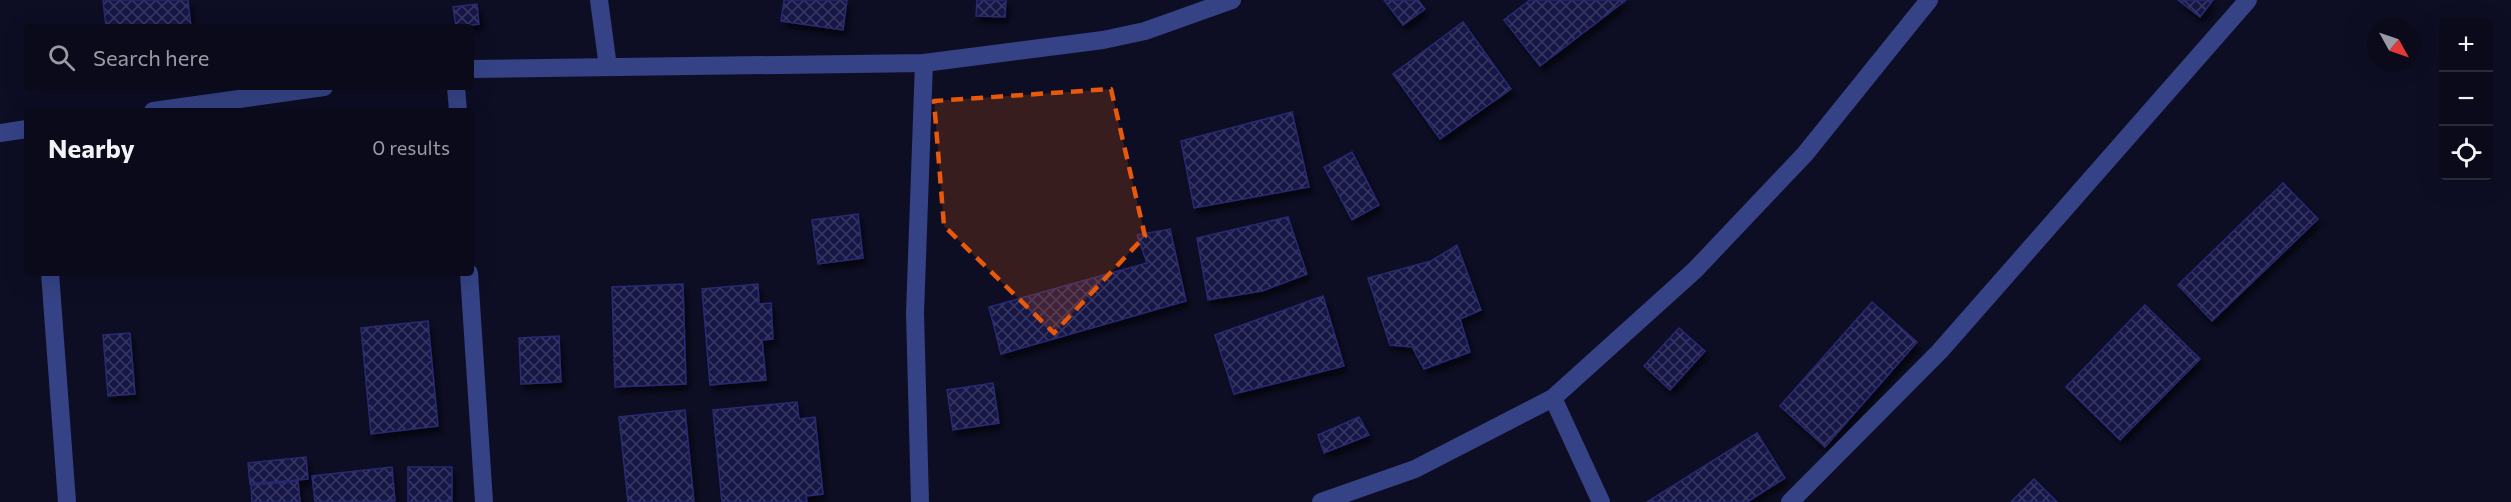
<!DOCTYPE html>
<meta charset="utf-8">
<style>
:root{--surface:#0a0a1b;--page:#181828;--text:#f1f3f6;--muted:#999aa3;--line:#2a2b3a}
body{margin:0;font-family:Commissioner,sans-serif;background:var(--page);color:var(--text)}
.controls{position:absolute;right:18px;top:18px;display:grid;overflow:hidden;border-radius:6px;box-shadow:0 6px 24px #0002}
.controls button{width:54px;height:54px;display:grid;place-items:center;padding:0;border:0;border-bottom:2px solid var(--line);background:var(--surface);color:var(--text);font:30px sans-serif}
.compass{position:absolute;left:2367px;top:18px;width:54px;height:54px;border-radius:50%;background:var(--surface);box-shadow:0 6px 24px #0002;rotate:130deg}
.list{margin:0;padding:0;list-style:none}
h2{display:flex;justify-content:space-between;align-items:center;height:78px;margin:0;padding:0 24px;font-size:26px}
h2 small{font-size:20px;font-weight:400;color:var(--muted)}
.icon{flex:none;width:33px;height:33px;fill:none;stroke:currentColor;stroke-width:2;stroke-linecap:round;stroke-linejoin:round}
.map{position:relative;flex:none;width:2511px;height:502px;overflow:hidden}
.search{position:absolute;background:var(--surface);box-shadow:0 6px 24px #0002;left:24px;top:24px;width:450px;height:66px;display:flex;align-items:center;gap:15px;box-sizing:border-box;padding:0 21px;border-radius:6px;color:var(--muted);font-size:22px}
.panel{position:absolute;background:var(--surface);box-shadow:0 6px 24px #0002;left:24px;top:108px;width:450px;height:168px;border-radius:6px}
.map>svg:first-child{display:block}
.building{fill:url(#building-cross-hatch);stroke:#292973;stroke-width:1.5;filter:url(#shadow)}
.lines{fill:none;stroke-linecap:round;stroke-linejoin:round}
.minor{stroke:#354386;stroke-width:18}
.marked{fill:#e8590c;fill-opacity:0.2;stroke:#e8590c;stroke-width:4.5;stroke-dasharray:12 8;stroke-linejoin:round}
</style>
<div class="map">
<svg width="2511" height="502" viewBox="0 0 2511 502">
<defs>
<pattern id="building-cross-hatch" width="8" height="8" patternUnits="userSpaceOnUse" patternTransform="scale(1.5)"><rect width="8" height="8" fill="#181846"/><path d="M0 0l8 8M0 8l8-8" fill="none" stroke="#393962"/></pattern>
<filter id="shadow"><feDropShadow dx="3.5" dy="6" stdDeviation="3" flood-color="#0009"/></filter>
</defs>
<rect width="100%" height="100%" fill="#0d0e24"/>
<g class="building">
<path d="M103,0H188L191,27H106Z"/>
<path d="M784,0H847L843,30L781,21Z"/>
<path d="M977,0H1006L1005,17L976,16Z"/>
<path d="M1384,0H1418L1425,9L1403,25Z"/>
<path d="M1530,0H1626L1540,66L1504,20Z"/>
<path d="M2178,0H2213L2200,17Z"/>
<path d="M477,4L479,24L456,27L453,7Z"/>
<path d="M1463,22L1511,89L1440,139L1393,74Z"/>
<path d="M1292,112L1309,187L1194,208L1181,141Z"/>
<path d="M1352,152L1379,205L1352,220L1324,167Z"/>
<path d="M2283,183L2318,219L2212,321L2178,285Z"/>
<path d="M858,214L863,258L818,264L812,220Z"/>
<path d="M1288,217L1307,274L1262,291L1208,300L1197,238Z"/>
<path d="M1170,229L1186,301L1001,354L989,307L1147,263L1137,235Z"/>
<path d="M1457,245L1481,310L1460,319L1470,352L1424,369L1412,347L1390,345L1368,278L1431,261Z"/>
<path d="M683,284L686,384L615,387L612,287Z"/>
<path d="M758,284L759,304L771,303L773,339L762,340L766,380L710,385L702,289Z"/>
<path d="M1323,296L1344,366L1234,394L1215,335Z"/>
<path d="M1872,302L1917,342L1825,447L1780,406Z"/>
<path d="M2145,305L2200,359L2120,440L2066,387Z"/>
<path d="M428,321L438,426L371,434L361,328Z"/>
<path d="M1679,328L1705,351L1670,390L1644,366Z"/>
<path d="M130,333L135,394L108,396L103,335Z"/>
<path d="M559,336L561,382L521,384L519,338Z"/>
<path d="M993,383L999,423L953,430L947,390Z"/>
<path d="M797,402L799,419L815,417L823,494L806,496L807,502H722L713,410Z"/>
<path d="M685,410L694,502H628L619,417Z"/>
<path d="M1359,417L1369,435L1324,453L1318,435Z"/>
<path d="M1757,433L1785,478L1747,502H1647Z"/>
<path d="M306,457L308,479L250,484L248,463Z"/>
<path d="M392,467L395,501L315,502L312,476Z"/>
<rect x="408" y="467" width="44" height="35"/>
<path d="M2034,479L2057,502H2011Z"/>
<path d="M298,481L300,502H252L251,485Z"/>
</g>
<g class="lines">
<g class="minor">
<path d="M599,0L608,67"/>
<path d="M471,69L924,63L1103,40L1145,31L1232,0"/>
<path d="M456,87L458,111"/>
<path d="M153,111L324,87"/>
<path d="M0,133L27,129"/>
<path d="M50,273L67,502"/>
<path d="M469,273L484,502"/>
<path d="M1553,398L1601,502"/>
<path d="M920,502L915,313L924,63"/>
<path d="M1321,502L1415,469L1553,398L1695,270L1805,154L1929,0"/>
<path d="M1790,502L1940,351L2248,0"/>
</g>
</g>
<path class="marked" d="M1111,89L1145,236L1054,333L944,226L934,101Z"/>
</svg>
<div class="controls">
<button>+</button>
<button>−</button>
<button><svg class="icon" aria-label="locate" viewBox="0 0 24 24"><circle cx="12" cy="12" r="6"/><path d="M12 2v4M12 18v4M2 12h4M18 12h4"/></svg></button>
</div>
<svg class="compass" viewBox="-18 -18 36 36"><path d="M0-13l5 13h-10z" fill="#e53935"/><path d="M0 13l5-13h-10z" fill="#999aa3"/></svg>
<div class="search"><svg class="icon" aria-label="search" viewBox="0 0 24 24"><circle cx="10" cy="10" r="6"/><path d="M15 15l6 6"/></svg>Search here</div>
<section class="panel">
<h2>Nearby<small>0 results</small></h2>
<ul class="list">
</ul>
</section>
</div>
